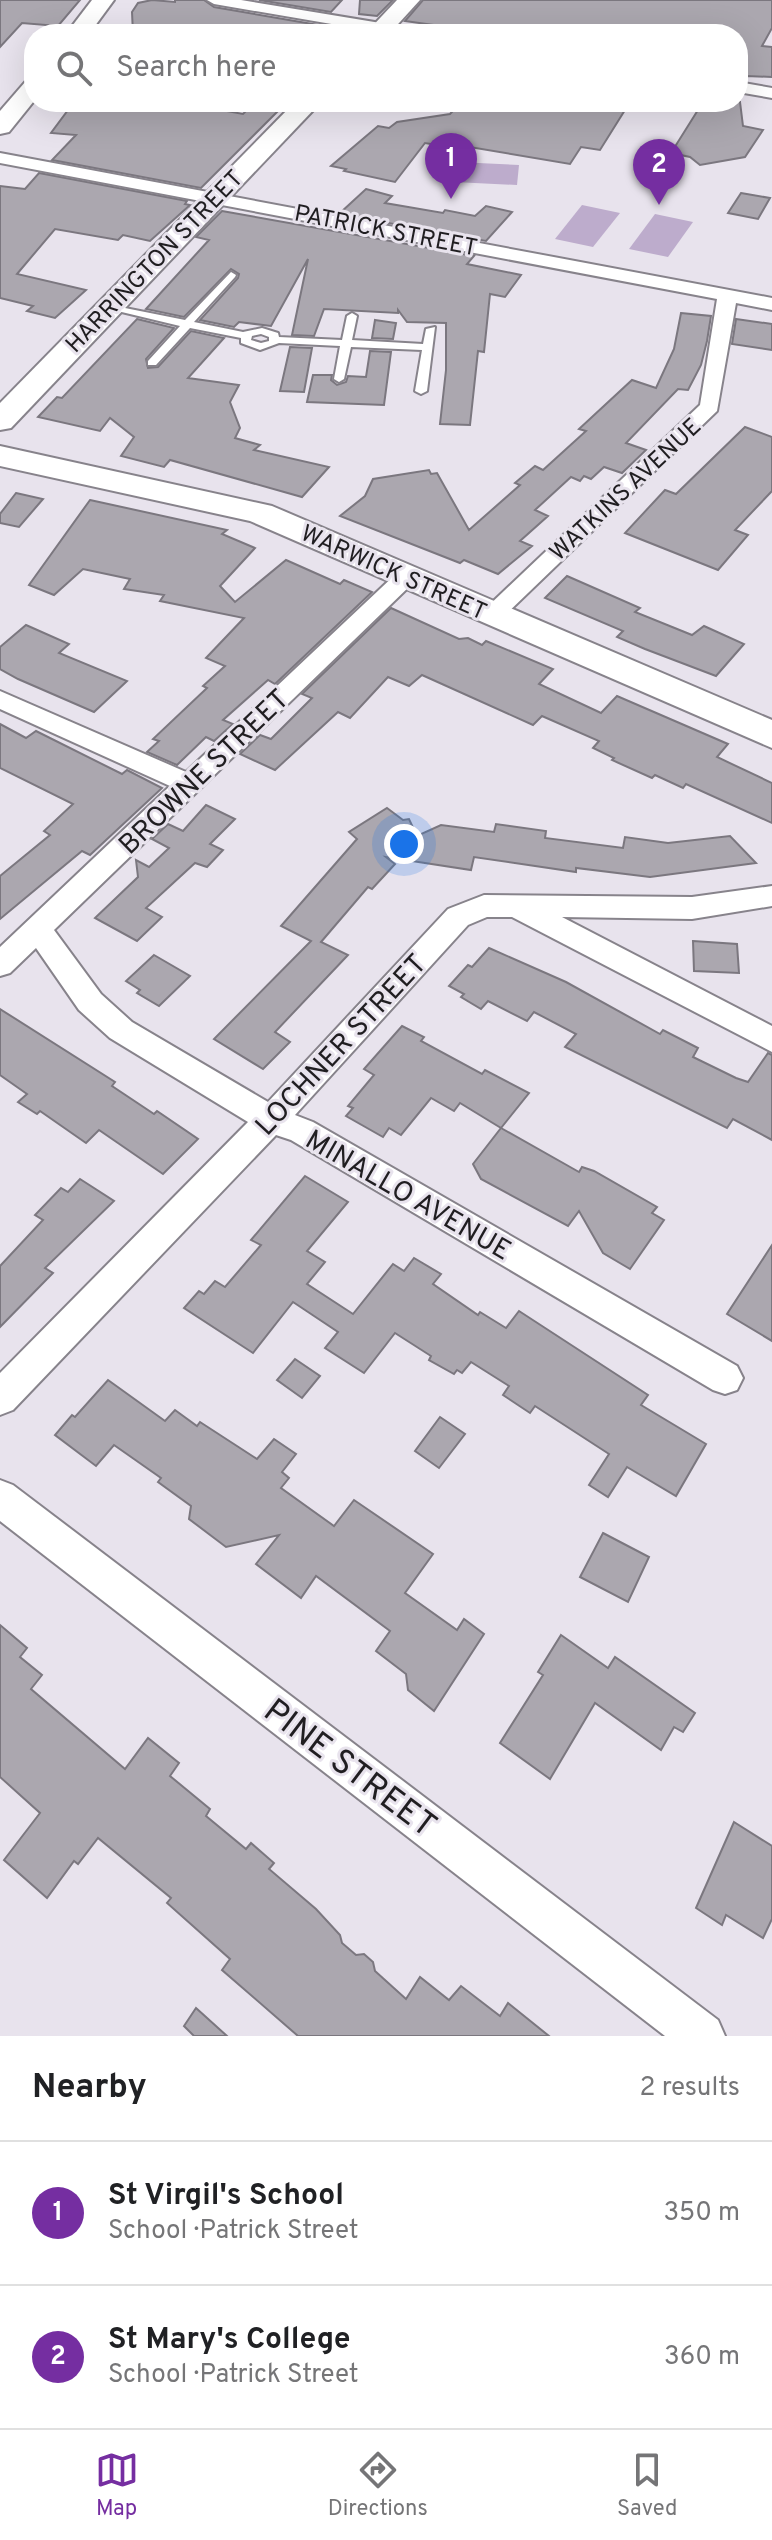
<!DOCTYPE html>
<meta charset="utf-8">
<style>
:root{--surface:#fff;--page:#f6f6f6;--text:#202124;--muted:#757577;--line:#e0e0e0;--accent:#752ea1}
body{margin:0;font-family:Overpass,sans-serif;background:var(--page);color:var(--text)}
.you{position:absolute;left:404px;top:844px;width:28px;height:28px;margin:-20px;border:6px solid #fff;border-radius:50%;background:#1a73e8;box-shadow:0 0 0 12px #1a73e833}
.badge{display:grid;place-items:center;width:52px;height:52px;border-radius:50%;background:var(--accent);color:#fff;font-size:26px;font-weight:700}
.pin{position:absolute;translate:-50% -66px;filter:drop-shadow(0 2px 4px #0008)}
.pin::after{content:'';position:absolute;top:42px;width:28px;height:24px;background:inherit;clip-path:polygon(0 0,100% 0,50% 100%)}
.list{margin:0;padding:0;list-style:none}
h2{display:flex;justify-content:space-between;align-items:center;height:104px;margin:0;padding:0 32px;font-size:34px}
h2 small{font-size:26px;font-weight:400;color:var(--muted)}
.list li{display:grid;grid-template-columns:52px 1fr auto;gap:24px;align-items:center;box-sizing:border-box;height:144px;padding:0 32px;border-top:2px solid var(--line)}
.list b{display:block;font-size:30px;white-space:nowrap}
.list p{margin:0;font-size:26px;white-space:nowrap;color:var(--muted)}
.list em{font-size:26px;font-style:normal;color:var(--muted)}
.icon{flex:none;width:44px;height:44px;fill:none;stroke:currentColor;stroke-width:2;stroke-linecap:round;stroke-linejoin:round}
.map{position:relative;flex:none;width:772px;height:2036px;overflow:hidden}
.search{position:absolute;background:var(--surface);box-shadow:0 8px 32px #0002;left:24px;right:24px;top:24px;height:88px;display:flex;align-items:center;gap:20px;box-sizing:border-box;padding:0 28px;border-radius:32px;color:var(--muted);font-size:30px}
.sheet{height:392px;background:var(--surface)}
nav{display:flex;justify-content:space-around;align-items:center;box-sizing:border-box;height:112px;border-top:2px solid var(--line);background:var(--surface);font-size:22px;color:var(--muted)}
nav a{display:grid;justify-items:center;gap:4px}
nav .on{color:var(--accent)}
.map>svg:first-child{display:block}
.green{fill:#bdaccc}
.building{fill:#aba7af;stroke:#7b777f;stroke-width:2}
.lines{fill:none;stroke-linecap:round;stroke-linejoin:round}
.lane-casing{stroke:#87838b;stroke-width:4}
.street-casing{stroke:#87838b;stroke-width:4}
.secondary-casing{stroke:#87838b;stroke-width:4}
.lane{fill:#fff;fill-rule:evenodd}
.street{fill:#fff;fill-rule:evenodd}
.secondary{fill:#fff;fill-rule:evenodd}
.labels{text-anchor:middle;stroke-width:6;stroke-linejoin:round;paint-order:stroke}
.far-street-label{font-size:24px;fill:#201e21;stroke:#e8e3ed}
.street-label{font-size:28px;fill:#201e21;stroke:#e8e3ed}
.near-street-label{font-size:34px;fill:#201e21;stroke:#e8e3ed}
</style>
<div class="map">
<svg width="772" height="2036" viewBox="0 0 772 2036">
<rect width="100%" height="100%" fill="#e8e3ed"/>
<g class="green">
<path d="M457,162L519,165L517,185L454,182Z"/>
<path d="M582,205L620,213L593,247L555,239Z"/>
<path d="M655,214L693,222L668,257L629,249Z"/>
</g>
<g class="building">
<path d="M0,0H80L58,26L22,23L0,47Z"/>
<path d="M152,0L175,2V0H204L214,7L318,25L311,33L300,31L296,34H133L132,12L138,3Z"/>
<path d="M259,0H342L331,12Z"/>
<path d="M360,0H393L377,16L359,14Z"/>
<path d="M423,0H772V28L762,46L772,47V77L746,76L744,80L738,79V34H577L550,29L545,34H498L405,21Z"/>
<path d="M74,102H177L243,114L255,102H287L201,188L52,160L76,135L51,133Z"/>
<path d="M461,102H630L600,150L581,147L570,164L446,143L443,146L425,143L395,182L344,171L346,169L331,166L378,126L389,128L397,122L450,114Z"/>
<path d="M703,102H740L743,126L763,130L745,157L700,165L690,157L671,153Z"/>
<path d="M39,173L187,201L185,204L190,205L150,241L123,235L118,240L55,229L17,274L86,290L55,318L27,311L33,306L0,298V186L25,189Z"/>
<path d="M366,189L392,196L385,203L443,213L445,210L475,216L486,206L512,212L486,241L339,214Z"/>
<path d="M741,193L770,198L758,219L728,213Z"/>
<path d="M222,211L474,256L467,264L521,275L505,297L490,294L484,352L478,351L470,425L440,424L446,370V323L407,322L398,310V313L324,309L314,336L292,335L308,259L271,326L239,322L234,327L200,320L238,278L239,274L231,269L184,317L146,309L209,240L196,237Z"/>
<path d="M681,313L711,316L707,341L701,365L688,390L678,389L626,443L646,450L622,473L604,467L591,479L584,476L580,481L571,477L535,510L548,516L520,541L532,546L498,574L464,560L460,563L340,516L365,496L373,479L429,470L431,474L437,473L469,530L520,485L515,483L535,466L543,470L586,431L579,429L632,380L656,388L674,349Z"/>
<path d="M137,319L174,328L146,359L148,368L158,367L191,331L224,338L188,378L239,385L230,402L240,428L235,438L260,445L254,450L329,467L302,497L170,460L164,467L121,456L134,437L110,418L100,431L38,417L57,397L62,398Z"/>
<path d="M736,319L772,324V350L732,344Z"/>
<path d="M375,320L396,323L393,339L372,338Z"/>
<path d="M290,347L312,348L304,392L280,391Z"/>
<path d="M370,351L391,352L384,405L307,402L313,375H332L331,380L337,385L346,382L348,376L366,377Z"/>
<path d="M745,427L772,437V491L735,530L748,535L718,570L625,533L665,490L676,494Z"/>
<path d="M16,493L43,499L19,527L0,523V514Z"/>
<path d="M90,500L227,530L222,534L255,548L220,586L235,602L286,560L340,584L344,580L372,592L275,684L268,680L223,720L233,724L214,741L206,737L177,765L147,752L159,741L153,739L207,688L203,686L225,666L206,658L244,618L160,601L164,595L124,589L130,579L83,569L54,595L29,585Z"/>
<path d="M567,576L640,608L635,612L692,635L704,626L744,644L716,676L645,649L617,637L623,631L545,598Z"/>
<path d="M391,608L459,639L468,638L482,645L486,641L553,669L539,684L601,713L617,696L728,744L717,757L772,783V823L686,784L683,788L655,775L652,778L612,760L614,758L593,748L599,741L542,716L533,725L422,675L409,686L388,677L350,718L338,712L275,770L240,754L260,735L271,739L312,698L302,694Z"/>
<path d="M26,625L69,644L59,653L127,681L94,712L18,679L0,669V647Z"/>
<path d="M0,724L26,738L36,731L122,774L127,770L162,788L90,855L82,851L0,919V876L50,835L44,831L73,804L0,768Z"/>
<path d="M206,805L235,819L210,844L223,850L207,867L195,863L146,908L162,917L137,941L95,918L138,877L136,860L149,867L169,848L152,839L168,824L183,831Z"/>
<path d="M387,808L403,820L409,819L417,836L441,825L494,832L496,824L546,831L545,838L623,848L625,837L668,843L730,836L756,863L650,877L576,868V872L474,857L471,870L386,857L395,864L372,889L368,887L321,942L348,955L275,1032L290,1042L263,1069L214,1039L311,941L281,926L357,839L349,832Z"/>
<path d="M693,941L737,944L739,973L694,971Z"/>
<path d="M489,948L566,982L660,1034L663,1030L698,1048L693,1057L736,1078L748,1082L768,1053L772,1055V1140L733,1119L727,1128L565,1047L576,1034L534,1012L527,1021L488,1001L481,1009L461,997L464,994L449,986L468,965L472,967Z"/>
<path d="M154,955L190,976L159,1006L137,993L140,990L126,981Z"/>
<path d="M0,1009L115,1082L112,1086L154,1114L157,1111L198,1139L163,1174L99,1130L86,1143L40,1111L37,1114L18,1102L27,1094L0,1075Z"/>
<path d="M402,1026L424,1037L421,1041L482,1074L485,1070L529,1093L501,1128L460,1103L454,1111L431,1098L401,1135L389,1128L383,1137L346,1116L353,1108L348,1106L374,1075L364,1069Z"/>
<path d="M501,1128L579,1172L582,1167L594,1171L657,1207L652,1213L664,1220L630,1269L603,1253L579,1211L568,1226L481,1179L473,1164Z"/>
<path d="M305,1176L348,1202L307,1251L325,1262L307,1284L353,1314L393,1264L404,1271L414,1258L441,1274L433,1284L478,1315L480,1312L506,1328L519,1311L648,1395L641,1405L706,1444L676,1496L627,1467L608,1497L589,1485L609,1454L535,1406L530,1413L503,1395L509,1386L471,1362L462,1373L457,1370L454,1374L429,1360L431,1356L395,1333L364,1373L325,1348L338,1332L293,1302L253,1353L184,1308L199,1291L204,1294L215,1281L225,1287L261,1245L251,1240Z"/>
<path d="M80,1179L114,1201L45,1268L53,1273L0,1327V1266L43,1220L35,1215L61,1188L68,1192Z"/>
<path d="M772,1245V1341L727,1314Z"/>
<path d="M295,1359L320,1376L302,1398L277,1380Z"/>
<path d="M108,1380L165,1421L175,1410L197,1426L200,1422L257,1459L274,1439L296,1454L282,1472L289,1478L281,1488L334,1526L354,1500L433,1554L405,1593L457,1630L464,1619L484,1634L434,1711L408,1690L406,1674L376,1651L390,1631L316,1576L301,1598L256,1564L279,1535L226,1547L189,1519L191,1506L158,1482L161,1478L114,1445L96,1466L55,1435L72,1415L75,1417Z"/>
<path d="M440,1417L465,1434L439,1468L415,1451Z"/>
<path d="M603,1533L649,1557L628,1602L580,1577Z"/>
<path d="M0,1625L27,1648L20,1657L42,1675L31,1689L125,1769L148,1738L179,1763L170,1776L210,1809L206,1816L246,1849L251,1843L274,1863L269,1869L316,1909L340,1935L342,1943L356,1955L364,1954L373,1962L375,1971L406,1999L420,1977L449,2000L461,1986L500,2016L508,2003L549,2036H298L222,1970L230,1959L167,1903L171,1898L98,1838L78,1864L74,1861L47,1898L4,1860L40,1813L0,1777Z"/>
<path d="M561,1635L608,1668L615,1657L695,1713L683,1732L674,1727L661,1750L595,1703L550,1779L500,1743L543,1675L538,1672Z"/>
<path d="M734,1822L772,1846V1919L763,1938L726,1915L722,1925L696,1908Z"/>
<path d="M196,2008L227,2036H194L184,2026Z"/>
</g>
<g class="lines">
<g class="lane-casing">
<path id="lane" d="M231,272L236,275L235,277L194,322L243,332L262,328L278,333L279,337L342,340L347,316L352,313L357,316L352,340L423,344L426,329L435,327L427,391L421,394L415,391L422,350L351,347L344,379L339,382L334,379L340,346L279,343L260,350L241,343V338L190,328L156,365H148V361L180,326L105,308L110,305L185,320ZM261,334L269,337V341L261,343L251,340L252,336Z"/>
</g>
<g class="street-casing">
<g id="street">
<path d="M207,0H241L417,29L425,34H390L214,4Z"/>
<path d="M738,82L772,88V98L738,92Z"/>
<path d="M0,153L772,298V310L736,303L717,411L500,620H484L480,615L484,610L700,405L717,299L0,163Z"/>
<path d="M406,570L414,572L418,577L414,582L54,930L101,994L132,1022L268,1102L448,909L484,895L692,897L772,886V906L692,919L562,917L772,1026V1052L512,917H487L468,925L295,1115L313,1122L737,1366L743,1378L737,1390L725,1394L713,1390L291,1140L276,1135L13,1410L0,1415V1373L248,1122L110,1038L79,1010L36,948L10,973L0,976V947L170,786L0,709V691L186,772L398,572Z"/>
<path d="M0,1480L13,1485L718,2020L725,2036H665L0,1521Z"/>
</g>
</g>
<g class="secondary-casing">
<g id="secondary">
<path d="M92,0H114L89,34H66Z"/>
<path d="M397,0H420L389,34H365Z"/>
<path d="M34,79V101L9,132L0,134V111L26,81Z"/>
<path d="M295,102H321L11,428L0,430V403Z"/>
<path d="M0,446L272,506L772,720V748L250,521L0,466Z"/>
</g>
</g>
<use href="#lane" class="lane"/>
<use href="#street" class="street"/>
<use href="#secondary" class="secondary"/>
</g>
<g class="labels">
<g class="far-street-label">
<text transform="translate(386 230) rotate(11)" y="8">PATRICK STREET</text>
<text transform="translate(154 261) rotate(-46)" y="8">HARRINGTON STREET</text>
<text transform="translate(625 489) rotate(-43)" y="8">WATKINS AVENUE</text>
<text transform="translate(394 572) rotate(24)" y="8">WARWICK STREET</text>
</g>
<g class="street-label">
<text transform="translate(203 771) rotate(-44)" y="10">BROWNE STREET</text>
<text transform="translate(340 1044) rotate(-47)" y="10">LOCHNER STREET</text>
<text transform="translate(409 1194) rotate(30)" y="10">MINALLO AVENUE</text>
</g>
<g class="near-street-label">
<text transform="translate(351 1767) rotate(37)" y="12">PINE STREET</text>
</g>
</g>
</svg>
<div class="you"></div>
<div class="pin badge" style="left:451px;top:199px">1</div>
<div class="pin badge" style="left:659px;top:205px">2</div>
<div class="search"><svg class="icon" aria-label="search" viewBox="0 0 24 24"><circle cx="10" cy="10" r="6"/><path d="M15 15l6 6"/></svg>Search here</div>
</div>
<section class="sheet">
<h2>Nearby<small>2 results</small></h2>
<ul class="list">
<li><span class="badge">1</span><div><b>St Virgil's School</b><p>School · Patrick Street</p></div><em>350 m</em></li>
<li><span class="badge">2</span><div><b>St Mary's College</b><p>School · Patrick Street</p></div><em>360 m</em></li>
</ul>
</section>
<nav>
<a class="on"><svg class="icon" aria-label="map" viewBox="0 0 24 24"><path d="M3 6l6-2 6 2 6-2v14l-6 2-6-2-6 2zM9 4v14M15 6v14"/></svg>Map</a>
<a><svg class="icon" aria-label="directions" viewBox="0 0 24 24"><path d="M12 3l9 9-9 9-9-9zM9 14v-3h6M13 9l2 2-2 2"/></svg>Directions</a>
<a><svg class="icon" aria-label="saved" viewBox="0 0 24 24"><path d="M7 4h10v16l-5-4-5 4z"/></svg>Saved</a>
</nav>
